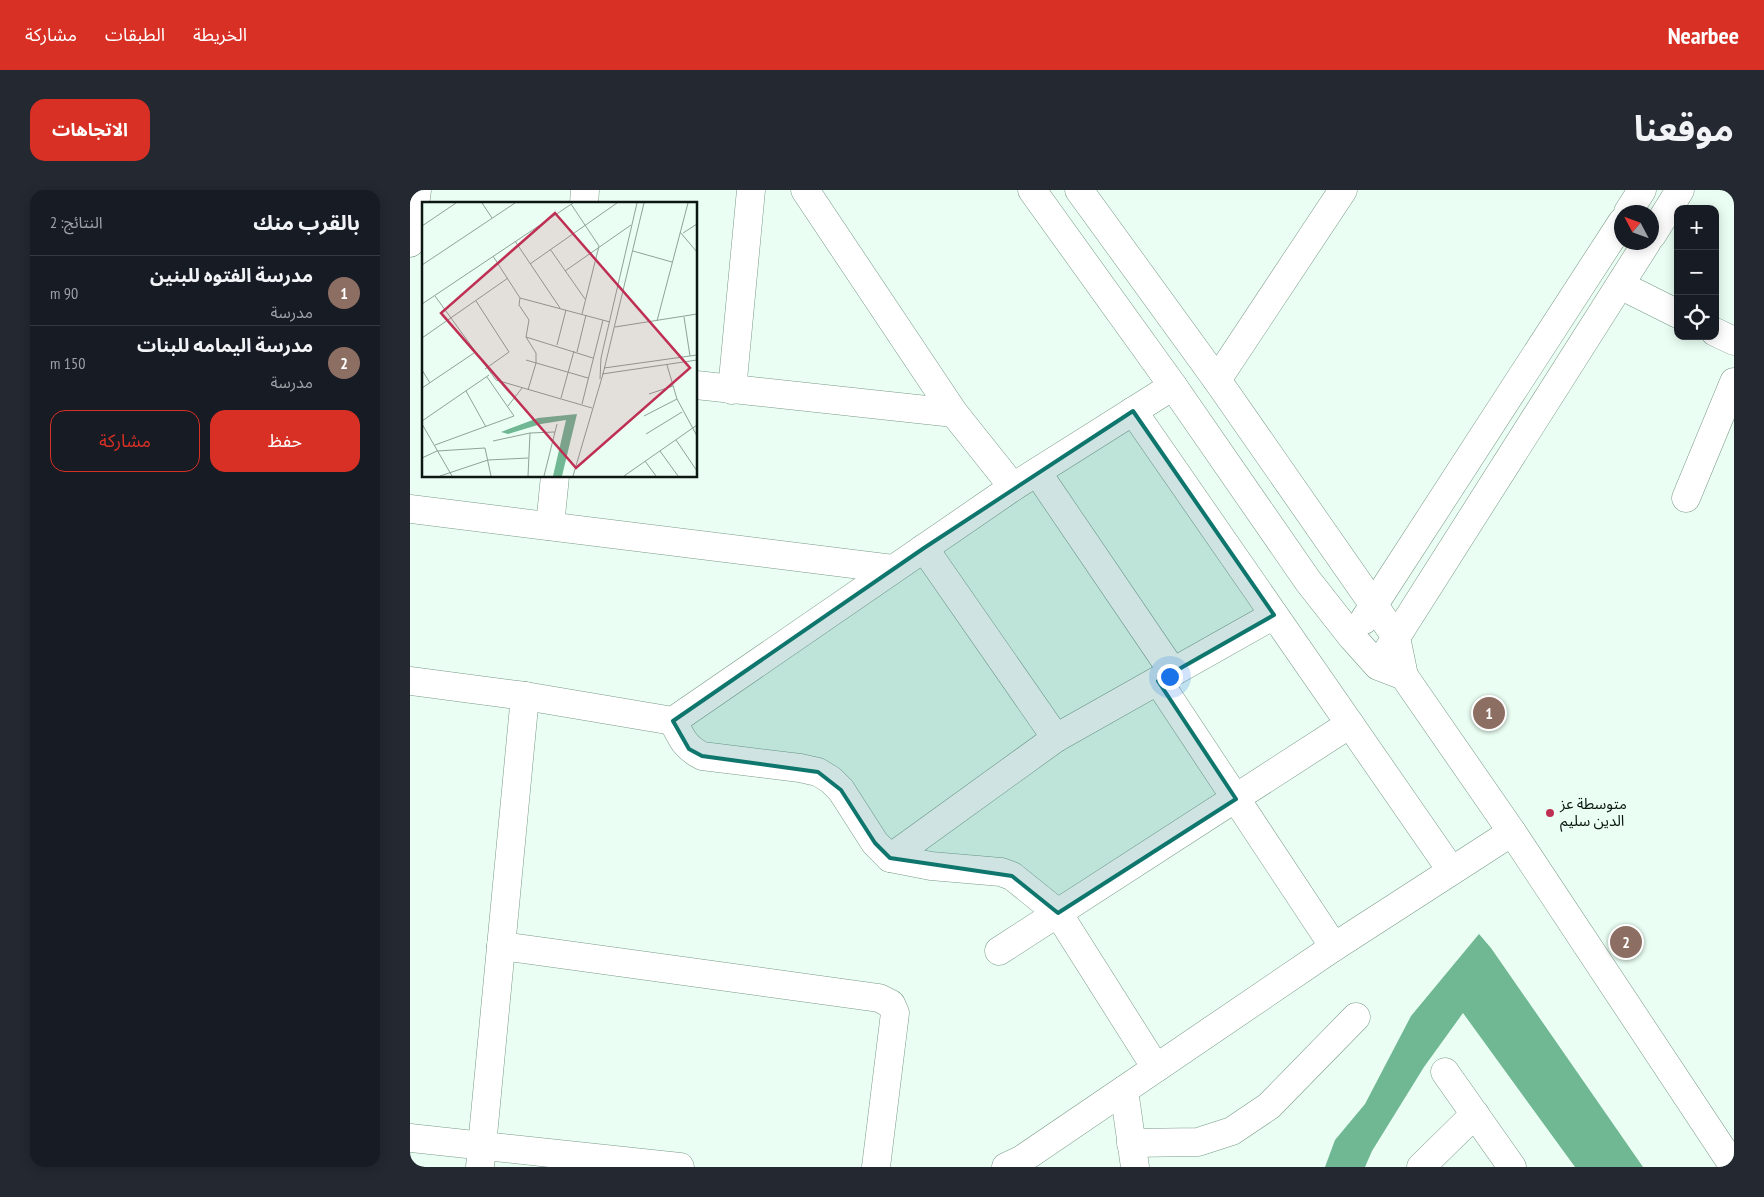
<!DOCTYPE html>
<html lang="ar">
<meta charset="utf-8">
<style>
:root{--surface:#171b24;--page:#242831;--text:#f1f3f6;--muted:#9ea1a6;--line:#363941;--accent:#d93025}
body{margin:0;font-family:"PT Sans Narrow","Noto Sans Arabic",sans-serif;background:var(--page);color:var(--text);direction:rtl}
.controls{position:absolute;right:15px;top:15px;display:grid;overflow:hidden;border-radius:10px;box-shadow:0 2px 12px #0003}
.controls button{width:45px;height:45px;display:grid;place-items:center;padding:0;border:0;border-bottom:1px solid var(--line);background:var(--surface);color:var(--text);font:25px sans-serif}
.compass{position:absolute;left:1204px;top:15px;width:45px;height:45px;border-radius:50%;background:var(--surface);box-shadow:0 2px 12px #0003;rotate:311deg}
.you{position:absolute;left:759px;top:486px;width:18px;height:18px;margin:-12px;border:4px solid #fff;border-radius:50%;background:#1a73e8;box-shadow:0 0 0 8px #1a73e833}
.badge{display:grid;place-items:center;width:32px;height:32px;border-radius:50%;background:var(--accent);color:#fff;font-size:16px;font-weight:700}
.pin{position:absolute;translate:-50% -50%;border:2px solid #fff;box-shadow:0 1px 5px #0006}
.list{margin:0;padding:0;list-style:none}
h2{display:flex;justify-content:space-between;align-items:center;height:65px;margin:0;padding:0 20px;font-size:21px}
h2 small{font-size:16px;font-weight:400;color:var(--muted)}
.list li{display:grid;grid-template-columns:32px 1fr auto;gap:15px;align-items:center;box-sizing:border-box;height:70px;padding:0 20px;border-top:1px solid var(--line)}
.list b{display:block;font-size:19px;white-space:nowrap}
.list p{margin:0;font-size:16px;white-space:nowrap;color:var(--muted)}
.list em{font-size:16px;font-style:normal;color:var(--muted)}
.actions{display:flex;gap:10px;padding:15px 20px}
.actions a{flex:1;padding:11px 0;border:1px solid var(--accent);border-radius:15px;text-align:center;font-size:18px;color:var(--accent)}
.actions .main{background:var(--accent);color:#fff}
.icon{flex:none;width:28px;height:28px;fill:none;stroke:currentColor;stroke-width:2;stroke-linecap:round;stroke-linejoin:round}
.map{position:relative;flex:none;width:1324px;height:977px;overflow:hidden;direction:ltr;border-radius:15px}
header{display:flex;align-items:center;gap:30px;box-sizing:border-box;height:70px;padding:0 25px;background:var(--accent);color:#fff}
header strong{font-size:24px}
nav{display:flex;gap:28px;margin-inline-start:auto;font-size:18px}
.intro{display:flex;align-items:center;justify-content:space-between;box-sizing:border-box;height:120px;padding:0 30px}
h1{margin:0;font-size:35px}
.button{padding:12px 22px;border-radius:15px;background:var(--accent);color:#fff;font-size:18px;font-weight:700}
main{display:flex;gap:30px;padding:0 30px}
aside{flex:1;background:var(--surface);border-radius:15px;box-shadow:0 2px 12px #0003}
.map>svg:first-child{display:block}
.water{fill:#70b793}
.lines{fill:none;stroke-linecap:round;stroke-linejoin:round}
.minor-casing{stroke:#7b9a89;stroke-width:29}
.minor{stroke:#fff;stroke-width:28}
.marked{fill:#0f766e;fill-opacity:0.2;stroke:#0f766e;stroke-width:4;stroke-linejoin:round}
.poi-dot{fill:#bf2f54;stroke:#eafef3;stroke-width:2}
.labels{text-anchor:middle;stroke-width:4;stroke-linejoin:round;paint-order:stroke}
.poi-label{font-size:15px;fill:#0b1710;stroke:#eafef3;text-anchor:start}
.inset-road{fill:none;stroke:#91a298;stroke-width:1}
.view{fill:#bf2f54;fill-opacity:0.15;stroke:#bf2f54;stroke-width:2.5}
.inset-edge{fill:none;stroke:#0b1710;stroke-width:2.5}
</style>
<header>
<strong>Nearbee</strong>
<nav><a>الخريطة</a><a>الطبقات</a><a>مشاركة</a></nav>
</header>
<div class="intro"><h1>موقعنا</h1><a class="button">الاتجاهات</a></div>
<main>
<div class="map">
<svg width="1324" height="977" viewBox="0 0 1324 977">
<rect width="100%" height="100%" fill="#eafef3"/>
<path class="water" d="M1069,744L1081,758L1233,977H1165L1053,823L1014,877L962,961L955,977H915L925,950L955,914L1001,826Z"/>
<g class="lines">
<g class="minor-casing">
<g id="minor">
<path d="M395,0L544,223L603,297"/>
<path d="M622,0L763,196L898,391L942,447L968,476L994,486"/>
<path d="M669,0L807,190L986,447L994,486L1102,642L1324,977"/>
<path d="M174,14L175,0"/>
<path d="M1218,22L1232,0"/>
<path d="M1242,45L1270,0"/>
<path d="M0,53L7,0"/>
<path d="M1210,95L1268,124"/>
<path d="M1305,142L1324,151"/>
<path d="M807,190L933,0"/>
<path d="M286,195L544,223"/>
<path d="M322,200L341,0"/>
<path d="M723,221L1041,680"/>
<path d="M627,282L763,482"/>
<path d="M1276,308L1324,192"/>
<path d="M0,319L483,379"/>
<path d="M140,336L145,286"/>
<path d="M514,358L646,548"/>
<path d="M954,430L1212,32"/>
<path d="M978,460L1237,52"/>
<path d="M0,491L115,506L263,531L603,297L763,196"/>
<path d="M748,491L924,757"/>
<path d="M263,531C272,549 275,557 292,566L390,578L408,582L421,590L431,600L465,653L480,668L521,676L591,682L602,686L648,723L746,878"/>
<path d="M480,668L646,548L864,425"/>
<path d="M91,756L469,808L481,814L485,823L466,977"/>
<path d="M589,761L940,534"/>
<path d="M1035,882L1102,977"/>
<path d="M714,900L725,977"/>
<path d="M0,948L270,977"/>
<path d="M721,953L788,952L822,941L859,916L946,827"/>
<path d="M70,977L115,506"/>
<path d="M596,977L611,970L924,757L1102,642"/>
<path d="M1011,977L1065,924"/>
</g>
</g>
<use href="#minor" class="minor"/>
</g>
<path class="marked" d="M723,221L864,425L748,491L826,609L648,723L602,686L480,668L465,653L431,600L408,582L292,566L279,559L263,531L514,358Z"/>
<circle class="poi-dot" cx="1140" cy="623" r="5"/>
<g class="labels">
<g class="poi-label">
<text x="1150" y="619">متوسطة عز<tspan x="1150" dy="17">الدين سليم</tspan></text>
</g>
</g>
<g transform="translate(12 12)">
<rect width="275" height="275" fill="#eafef3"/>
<path d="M155,212L140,274H131L144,218L119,222L86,232L79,230L116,216Z" fill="#70b793"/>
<path class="inset-road" d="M60,1L70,16M149,2L177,44L160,112M0,24L34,1M258,30L275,50M261,31L275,22M93,39L138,106M128,47L163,97M211,49L250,60M71,54L98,96L97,103L107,118L104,135L114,151V161L106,188M108,62L195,1M0,63L93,1M143,69L209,23M13,94L74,178L170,206M98,96L188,120M54,99L87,150L63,167M0,102L151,1M262,115L268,154M235,119L266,1M193,125L275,112M104,135L171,156M0,136L86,76M135,143L144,108M155,150L164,113M104,158L166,176M245,163L255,197L275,234M182,166L275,153M0,168L8,181M180,172L275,158M178,177L179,156L215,1M0,186L52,151M44,189L64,225M227,192L251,184M139,196L152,149M160,202L181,118M86,204L100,186M222,214L255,197M0,219L67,173M0,222L30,274M224,232L260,210M254,238L275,269M71,239L108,231M13,243L92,214L65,175M238,249L256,274M0,256L15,249L63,246L69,274M223,259L234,274M18,274L66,258L106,256M106,274L108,231L133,230M122,274L135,222M151,274L181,172L222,1M202,274L275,223"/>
<path class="view" d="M133,11L268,166L154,266L19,111Z"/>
<rect width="275" height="275" class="inset-edge"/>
</g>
</svg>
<div class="controls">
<button>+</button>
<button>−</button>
<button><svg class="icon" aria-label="locate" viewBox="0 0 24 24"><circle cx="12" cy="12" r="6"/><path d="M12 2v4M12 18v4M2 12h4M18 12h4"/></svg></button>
</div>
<svg class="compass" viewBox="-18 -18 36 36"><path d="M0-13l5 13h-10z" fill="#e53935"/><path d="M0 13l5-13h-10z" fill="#9ea1a6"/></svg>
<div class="you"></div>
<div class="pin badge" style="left:1079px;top:523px;background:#8d6e63">1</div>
<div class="pin badge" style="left:1216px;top:752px;background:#8d6e63">2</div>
</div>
<aside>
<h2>بالقرب منك<small>النتائج: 2</small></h2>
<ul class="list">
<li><span class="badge" style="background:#8d6e63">1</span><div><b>مدرسة الفتوه للبنين</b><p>مدرسة</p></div><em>90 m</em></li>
<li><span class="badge" style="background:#8d6e63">2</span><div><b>مدرسة اليمامه للبنات</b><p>مدرسة</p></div><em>150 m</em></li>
</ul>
<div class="actions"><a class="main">حفظ</a><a>مشاركة</a></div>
</aside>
</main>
